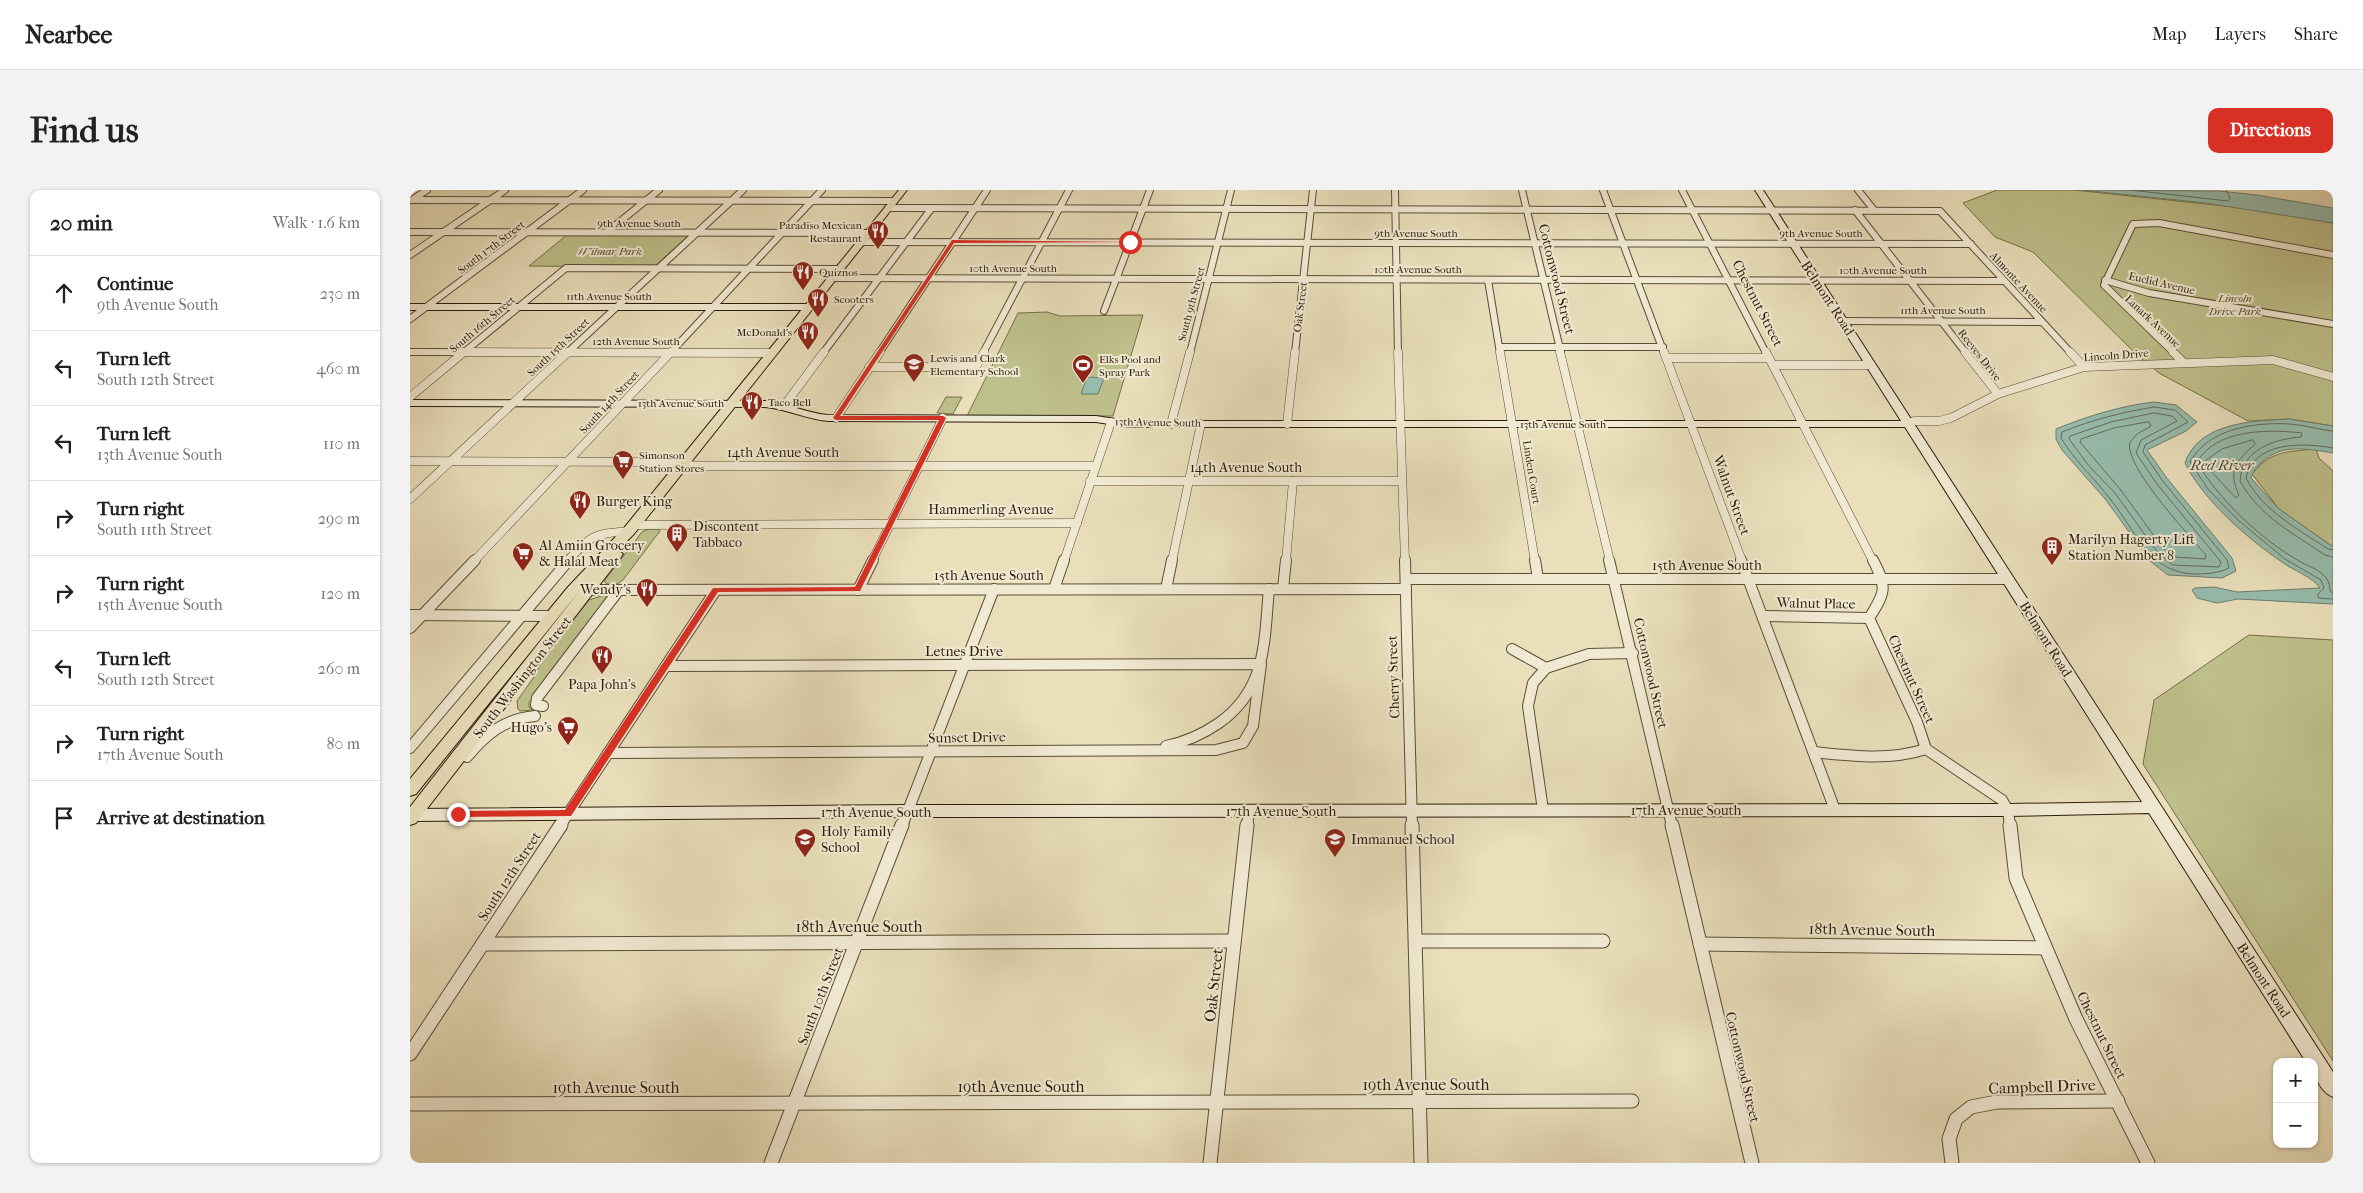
<!DOCTYPE html>
<meta charset="utf-8">
<style>
:root{--surface:#fff;--page:#f2f2f2;--text:#222;--muted:#767676;--line:#e0e0e0;--accent:#d93025}
body{margin:0;font-family:"IM FELL French Canon",serif;background:var(--page);color:var(--text)}
.controls{position:absolute;right:15px;bottom:15px;display:grid;overflow:hidden;border-radius:10px;box-shadow:0 1px 4px #0004}
.controls button{width:45px;height:45px;display:grid;place-items:center;padding:0;border:0;border-bottom:1px solid var(--line);background:var(--surface);color:var(--text);font:25px sans-serif}
.stop{position:absolute;width:15px;height:15px;margin:-11px;border:4px solid #d93025;border-radius:50%;background:#fff}
.stop.end{background:#d93025;border-color:#fff;box-shadow:0 1px 5px #0008}
.list{margin:0;padding:0;list-style:none}
h2{display:flex;justify-content:space-between;align-items:center;height:65px;margin:0;padding:0 20px;font-size:21px}
h2 small{font-size:16px;font-weight:400;color:var(--muted)}
.list li{display:grid;grid-template-columns:32px 1fr auto;gap:15px;align-items:center;box-sizing:border-box;height:75px;padding:0 20px;border-top:1px solid var(--line)}
.list b{display:block;font-size:19px;white-space:nowrap}
.list p{margin:0;font-size:16px;white-space:nowrap;color:var(--muted)}
.list em{font-size:16px;font-style:normal;color:var(--muted)}
.icon{flex:none;width:28px;height:28px;fill:none;stroke:currentColor;stroke-width:2;stroke-linecap:round;stroke-linejoin:round}
.map{position:relative;flex:none;width:1923px;height:973px;overflow:hidden;border-radius:10px}
header{display:flex;align-items:center;gap:30px;box-sizing:border-box;height:70px;padding:0 25px;background:var(--surface);border-bottom:1px solid var(--line)}
header strong{font-size:24px}
nav{display:flex;gap:28px;margin-inline-start:auto;font-size:18px}
.intro{display:flex;align-items:center;justify-content:space-between;box-sizing:border-box;height:120px;padding:0 30px}
h1{margin:0;font-size:35px}
.button{padding:12px 22px;border-radius:10px;background:var(--accent);color:#fff;font-size:18px;font-weight:700}
main{display:flex;gap:30px;padding:0 30px}
aside{flex:1;background:var(--surface);border-radius:10px;box-shadow:0 1px 4px #0004}
.map>svg:first-child{display:block}
.green{fill:#bec08b;stroke:#756e4a}
.water{fill:#97bdae;stroke:#6c7d6c}
.lines{fill:none;stroke-linecap:round;stroke-linejoin:round}
.shore{stroke:#626c5c;stroke-width:1}
.street-far3-casing{stroke:#5b4d36;stroke-width:8}
.street-far2-casing{stroke:#5b4d36;stroke-width:9}
.street-far1-casing{stroke:#5b4d36;stroke-width:12}
.street-casing{stroke:#5b4d36;stroke-width:15}
.secondary-casing{stroke:#2c1c09;stroke-width:2}
.primary-casing{stroke:#2c1c09;stroke-width:2}
.street-far3{stroke:#f1ead3;stroke-width:6}
.street-far2{stroke:#f1ead3;stroke-width:8}
.street-far1{stroke:#f1ead3;stroke-width:10}
.street{stroke:#f1ead3;stroke-width:13}
.secondary{fill:#f1ead3;fill-rule:evenodd}
.primary{fill:#e9dfbb;fill-rule:evenodd}
.route{fill:#d93025}
.labels{text-anchor:middle;stroke-width:4;stroke-linejoin:round;paint-order:stroke}
.far-street-label{font-size:11px;fill:#2c1c09;stroke:#f1ead3}
.far-poi-label{font-size:11px;fill:#2c1c09;stroke:#f1ead3;text-anchor:start}
.far-park-label{font-size:11px;font-style:italic;fill:#584d30;stroke:#f1ead3}
.street-label{font-size:14px;fill:#2c1c09;stroke:#f1ead3}
.poi-label{font-size:14px;fill:#2c1c09;stroke:#f1ead3;text-anchor:start}
.water-label{font-size:15px;font-style:italic;fill:#4c4c3b;stroke:#f1ead3}
.near-street-label{font-size:16px;fill:#2c1c09;stroke:#f1ead3}
</style>
<header>
<strong>Nearbee</strong>
<nav><a>Map</a><a>Layers</a><a>Share</a></nav>
</header>
<div class="intro"><h1>Find us</h1><a class="button">Directions</a></div>
<main>
<aside>
<h2>20 min<small>Walk · 1.6 km</small></h2>
<ul class="list">
<li><svg class="icon" aria-label="ahead" viewBox="0 0 24 24"><path d="M12 20V5M6 11l6-6 6 6"/></svg><div><b>Continue</b><p>9th Avenue South</p></div><em>230 m</em></li>
<li><svg class="icon" aria-label="left" viewBox="0 0 24 24"><path d="M17 20v-9H6M10 6l-5 5 5 5"/></svg><div><b>Turn left</b><p>South 12th Street</p></div><em>460 m</em></li>
<li><svg class="icon" aria-label="left" viewBox="0 0 24 24"><path d="M17 20v-9H6M10 6l-5 5 5 5"/></svg><div><b>Turn left</b><p>13th Avenue South</p></div><em>110 m</em></li>
<li><svg class="icon" aria-label="right" viewBox="0 0 24 24"><path d="M7 20v-9h11M14 6l5 5-5 5"/></svg><div><b>Turn right</b><p>South 11th Street</p></div><em>290 m</em></li>
<li><svg class="icon" aria-label="right" viewBox="0 0 24 24"><path d="M7 20v-9h11M14 6l5 5-5 5"/></svg><div><b>Turn right</b><p>15th Avenue South</p></div><em>120 m</em></li>
<li><svg class="icon" aria-label="left" viewBox="0 0 24 24"><path d="M17 20v-9H6M10 6l-5 5 5 5"/></svg><div><b>Turn left</b><p>South 12th Street</p></div><em>260 m</em></li>
<li><svg class="icon" aria-label="right" viewBox="0 0 24 24"><path d="M7 20v-9h11M14 6l5 5-5 5"/></svg><div><b>Turn right</b><p>17th Avenue South</p></div><em>80 m</em></li>
<li><svg class="icon" aria-label="arrive" viewBox="0 0 24 24"><path d="M6 21V4h12l-3 4 3 4H6"/></svg><div><b>Arrive at destination</b></div></li>
</ul>
</aside>
<div class="map">
<svg width="1923" height="973" viewBox="0 0 1923 973">
<rect width="100%" height="100%" fill="#e9dfbb"/>
<filter id="stains"><feTurbulence type="fractalNoise" baseFrequency=".004" numOctaves="4"/><feColorMatrix values="0 0 0 0 .2 0 0 0 0 .09 0 0 0 0 .02 0 0 0 .5 -.17"/></filter>
<radialGradient id="worn" r=".72"><stop offset=".6" stop-color="#630" stop-opacity="0"/><stop offset="1" stop-color="#630" stop-opacity=".3"/></radialGradient>
<g class="green">
<path d="M1587,0H1664L1844,19L1923,33V236L1879,229L1838,231L1749,183L1727,165L1623,62L1585,47L1553,13Z"/>
<path d="M158,44H280L244,77L119,76Z"/>
<path d="M637,122L650,126L733,125L703,226H557L608,123Z"/>
<path d="M536,207H552L543,224L527,223Z"/>
<path d="M1906,259L1909,268L1923,281V357L1869,319L1842,284C1861,260 1877,262 1906,259Z"/>
<path d="M238,339H249L250,341L213,390L207,394H197L194,391L232,342Z"/>
<path d="M194,405L199,409L119,512V517L123,520L110,521L108,519L107,511L126,484L131,470L179,410Z"/>
<path d="M1839,445L1923,450V871L1733,574L1744,510Z"/>
</g>
<g class="water">
<path d="M1672,0L1809,1L1847,5L1923,18V33L1795,13Z"/>
<path d="M677,187L694,188L688,204H671Z"/>
<path d="M1744,212L1766,215L1787,232L1776,241L1737,260L1756,287L1822,368L1826,381L1812,388L1758,385L1740,371L1696,310L1652,260L1646,249V239C1678,226 1710,216 1744,212Z"/>
<path d="M1879,229L1923,236V263C1898,259 1872,253 1852,272C1847,277 1843,282 1841,288L1869,319L1923,357V414L1828,409L1807,413L1787,408L1782,400L1785,398L1804,397L1827,402L1910,398C1903,387 1882,380 1872,372C1838,349 1793,310 1775,273C1789,232 1843,231 1879,229Z"/>
</g>
<g class="lines">
<g class="shore">
<path d="M1720,0L1818,11L1820,8L1816,0"/>
<path d="M1744,217L1765,220L1778,232L1735,255L1733,262L1752,290L1817,370L1819,378C1809,383 1797,384 1786,384C1739,384 1726,341 1701,310C1685,289 1665,271 1651,248L1652,242C1682,230 1712,222 1744,217Z"/>
<path d="M1744,223L1762,226L1767,231L1731,250L1726,263L1747,294L1811,372L1809,377L1763,375L1748,363L1705,303L1679,276L1659,249L1660,246L1701,232Z"/>
<path d="M1739,232L1741,236L1727,244L1720,252C1713,275 1780,346 1796,365L1795,369L1766,367L1753,358L1710,299L1670,252L1671,249L1704,238Z"/>
<path d="M1923,241C1909,240 1895,235 1880,234C1845,232 1799,238 1780,272L1798,299L1828,330L1875,369L1911,390L1914,398L1908,404V408L1923,409"/>
<path d="M1843,250L1845,254C1827,271 1817,280 1829,305L1826,308L1798,278L1795,271L1812,259Z"/>
<path d="M1923,258C1894,253 1845,250 1836,288C1853,321 1888,339 1918,359L1923,360"/>
<path d="M1923,367L1915,365C1883,343 1849,326 1830,291C1832,259 1865,249 1891,247L1892,243C1858,239 1806,239 1787,272C1808,309 1852,350 1889,371C1903,379 1920,382 1920,401L1923,403"/>
</g>
<g class="street-far3-casing">
<g id="street-far3">
<path d="M985,0L988,163"/>
<path d="M1112,0L1151,163"/>
<path d="M1193,0L1254,163"/>
<path d="M1272,0L1356,163"/>
<path d="M1448,0L1464,20"/>
<path d="M0,10L484,11"/>
<path d="M2,10L17,0"/>
<path d="M478,18L1530,21L1661,163"/>
<path d="M1445,20L1556,163"/>
<path d="M0,42L458,43"/>
<path d="M197,42L249,0"/>
<path d="M451,52L1561,54"/>
<path d="M0,65L95,0"/>
<path d="M422,88L1594,91"/>
<path d="M1078,90L1090,163"/>
<path d="M1695,90L1739,103L1923,134"/>
<path d="M694,121L740,0"/>
<path d="M0,129L173,0"/>
<path d="M1433,131L1632,132"/>
<path d="M1091,157H1253"/>
<path d="M0,162L362,163"/>
<path d="M53,163L156,78L429,79"/>
<path d="M157,163L333,0"/>
<path d="M260,163L412,0"/>
<path d="M413,163L521,19"/>
<path d="M469,163L577,0"/>
<path d="M573,163L659,0"/>
<path d="M780,163L821,0"/>
<path d="M885,163L903,0"/>
<path d="M1764,163L1694,95L1723,34L1749,33L1923,65"/>
</g>
</g>
<g class="street-far2-casing">
<g id="street-far2">
<path d="M49,162L362,163"/>
<path d="M988,162L995,371"/>
<path d="M1090,162L1125,371"/>
<path d="M1150,162L1200,371"/>
<path d="M1254,162L1332,371"/>
<path d="M1356,162L1463,371"/>
<path d="M1555,162L1588,204"/>
<path d="M1660,162L1674,177"/>
<path d="M1763,162L1774,173"/>
<path d="M1257,168H1359"/>
<path d="M1363,175H1461"/>
<path d="M459,177H566L574,162"/>
<path d="M0,207L54,162"/>
<path d="M370,216L377,212L414,162"/>
<path d="M426,228L470,162"/>
<path d="M761,234L780,162"/>
<path d="M877,234L885,162"/>
<path d="M1499,234L1504,231H1529L1541,228L1588,204L1674,177L1863,170L1923,187"/>
<path d="M0,271L261,272L286,276H686"/>
<path d="M680,291H992"/>
<path d="M0,309L158,162"/>
<path d="M224,335L667,333"/>
<path d="M64,371L261,162"/>
<path d="M158,371C181,344 185,344 219,341"/>
<path d="M462,371L533,228"/>
<path d="M654,371L701,232"/>
<path d="M762,371L791,234"/>
<path d="M876,371L883,291"/>
</g>
</g>
<g class="street-far1-casing">
<g id="street-far1">
<path d="M995,370L1002,636"/>
<path d="M1125,370L1128,389"/>
<path d="M1199,370L1262,636"/>
<path d="M1331,370L1425,620"/>
<path d="M1463,370C1477,397 1476,402 1459,428L1507,532L1516,559L1592,610L1598,620L1600,636"/>
<path d="M996,389H1598"/>
<path d="M644,399L654,370"/>
<path d="M756,399L762,370"/>
<path d="M873,399L876,370"/>
<path d="M172,400L996,399"/>
<path d="M448,400L463,370"/>
<path d="M0,425L141,426"/>
<path d="M1353,426L1459,428"/>
<path d="M0,438L65,370"/>
<path d="M1102,459L1136,478L1179,464L1223,463"/>
<path d="M133,516L126,515L127,508L209,400"/>
<path d="M756,556C775,552 793,544 809,533C857,499 854,452 859,399"/>
<path d="M0,558L159,370"/>
<path d="M1404,562C1442,566 1479,571 1516,559"/>
<path d="M198,563L806,560L833,553L843,536L851,474L256,476"/>
<path d="M57,567C76,544 94,529 125,526"/>
<path d="M1133,620L1118,516L1123,493L1136,478"/>
<path d="M150,636L306,400"/>
<path d="M492,636L584,399"/>
<path d="M837,636L839,621"/>
</g>
</g>
<g class="street-casing">
<g id="street">
<path d="M1002,635L1011,973"/>
<path d="M1262,635L1342,973"/>
<path d="M1600,635L1606,688L1666,829L1738,973"/>
<path d="M1006,751H1193"/>
<path d="M73,754L824,751"/>
<path d="M1290,754L1635,758"/>
<path d="M0,864L151,635"/>
<path d="M0,914L1222,911"/>
<path d="M361,973L492,635"/>
<path d="M800,973L837,635"/>
<path d="M1542,973L1539,949L1546,929L1561,917L1587,912L1708,911"/>
</g>
</g>
<g class="secondary-casing">
<g id="secondary">
<path d="M1345,0H1353L1923,882V907C1909,901 1904,885 1904,872H1896L1739,623L1598,626L497,627L0,631V619L497,615L1598,614L1732,612L1495,237H719L686,232L418,231C396,229 377,219 355,217L0,216V210L355,211C377,213 396,223 418,225L686,226L719,231H1491Z"/>
<path d="M0,114H399L404,117L399,120H0Z"/>
</g>
</g>
<g class="primary-casing">
<path id="primary" d="M489,0H497L224,344L208,360L213,364L211,367L6,633L0,635V617L171,399L6,604L0,606V589L158,397L214,338Z"/>
</g>
<use href="#street-far3" class="street-far3"/>
<use href="#street-far2" class="street-far2"/>
<use href="#street-far1" class="street-far1"/>
<use href="#street" class="street"/>
<use href="#secondary" class="secondary"/>
<use href="#primary" class="primary"/>
</g>
<path class="route" d="M542,50L723,52L544,53L430,226H533L536,228L450,401L308,402L161,626L45,627L44,624L48,621L155,620L303,398L445,397L529,230H426L423,228Z"/>
<defs>
<g id="restaurant-pin" transform="scale(1.125)"><path d="M0 17L-7.5 6A9.5 9.5 0 1 1 7.5 6Z" fill="#8f2418" stroke="#f1ead3"/><path d="M-5-6h1v4h1v-4h1v4h1v-4h1v5L-1.5 .5V6h-2V.5L-5-1ZM5-6V6H3V1.5H1.5Q1.5-4 5-6Z" fill="#fff"/></g>
<g id="school-pin" transform="scale(1.125)"><path d="M0 17L-7.5 6A9.5 9.5 0 1 1 7.5 6Z" fill="#8f2418" stroke="#f1ead3"/><path d="M0-5L7-2L0 1L-7-2ZM-4 1L0 2.5L4 1V4Q0 6-4 4Z" fill="#fff"/></g>
<g id="stadium-pin" transform="scale(1.125)"><path d="M0 17L-7.5 6A9.5 9.5 0 1 1 7.5 6Z" fill="#8f2418" stroke="#f1ead3"/><path d="M0-5a6.5 5 0 1 0 0 10a6.5 5 0 1 0 0-10ZM-3.5-1.8h7v3.6h-7Z" fill="#fff"/></g>
<g id="supermarket-pin" transform="scale(1.125)"><path d="M0 17L-7.5 6A9.5 9.5 0 1 1 7.5 6Z" fill="#8f2418" stroke="#f1ead3"/><path d="M-6-5.5h2.5l.6 2H6L4.5 2H-2.5L-4.4-4H-6ZM-1.5 3.2a1.3 1.3 0 1 0 .1 0ZM3 3.2a1.3 1.3 0 1 0 .1 0Z" fill="#fff"/></g>
<g id="building-pin" transform="scale(1.125)"><path d="M0 17L-7.5 6A9.5 9.5 0 1 1 7.5 6Z" fill="#8f2418" stroke="#f1ead3"/><path d="M-4-6H4V6H1V3H-1V6H-4ZM-2.5-4.3h1.7v1.8h-1.7ZM.8-4.3h1.7v1.8H.8ZM-2.5-1h1.7V.8h-1.7ZM.8-1h1.7V.8H.8Z" fill="#fff"/></g>
</defs>
<g fill-rule="evenodd">
<use href="#restaurant-pin" x="468" y="41"/>
<use href="#restaurant-pin" x="393" y="82"/>
<use href="#restaurant-pin" x="408" y="109"/>
<use href="#restaurant-pin" x="398" y="142"/>
<use href="#school-pin" x="504" y="174"/>
<use href="#stadium-pin" x="673" y="175"/>
<use href="#restaurant-pin" x="342" y="212"/>
<use href="#supermarket-pin" x="213" y="271"/>
<use href="#restaurant-pin" x="170" y="311"/>
<use href="#building-pin" x="267" y="344"/>
<use href="#building-pin" x="1642" y="357"/>
<use href="#supermarket-pin" x="113" y="363"/>
<use href="#restaurant-pin" x="237" y="399"/>
<use href="#restaurant-pin" x="192" y="466"/>
<use href="#supermarket-pin" x="158" y="537"/>
<use href="#school-pin" x="395" y="649"/>
<use href="#school-pin" x="925" y="649"/>
</g>
<g class="labels">
<g class="far-street-label">
<text x="229" y="37">9th Avenue South</text>
<text x="1006" y="47">9th Avenue South</text>
<text x="1411" y="47">9th Avenue South</text>
<text transform="translate(81 57) rotate(-37)" y="4">South 17th Street</text>
<text x="603" y="82">10th Avenue South</text>
<text x="1008" y="83">10th Avenue South</text>
<text x="1473" y="84">10th Avenue South</text>
<text transform="translate(1609 92) rotate(47)" y="4">Almonte Avenue</text>
<text transform="translate(1752 93) rotate(13)" y="4">Euclid Avenue</text>
<text x="199" y="110">11th Avenue South</text>
<text transform="translate(781 114) rotate(-75)" y="4">South 9th Street</text>
<text transform="translate(890 117) rotate(-83)" y="4">Oak Street</text>
<text x="1533" y="124">11th Avenue South</text>
<text transform="translate(1743 131) rotate(43)" y="4">Lanark Avenue</text>
<text transform="translate(72 134) rotate(-40)" y="4">South 16th Street</text>
<text x="226" y="155">12th Avenue South</text>
<text transform="translate(148 157) rotate(-43)" y="4">South 15th Street</text>
<text transform="translate(1570 165) rotate(52)" y="4">Reeves Drive</text>
<text transform="translate(1706 165) rotate(-4)" y="4">Lincoln Drive</text>
<text transform="translate(199 212) rotate(-47)" y="4">South 14th Street</text>
<text x="271" y="217">13th Avenue South</text>
<text transform="translate(748 232) rotate(1)" y="4">13th Avenue South</text>
<text x="1153" y="238">13th Avenue South</text>
<text transform="translate(1122 282) rotate(81)" y="4">Linden Court</text>
</g>
<g class="far-poi-label">
<text x="452" y="39" text-anchor="end">Paradiso Mexican<tspan x="452" dy="13">Restaurant</tspan></text>
<text x="409" y="86">Quiznos</text>
<text x="424" y="113">Scooters</text>
<text x="382" y="146" text-anchor="end">McDonald's</text>
<text x="520" y="172">Lewis and Clark<tspan x="520" dy="13">Elementary School</tspan></text>
<text x="689" y="173">Elks Pool and<tspan x="689" dy="13">Spray Park</tspan></text>
<text x="358" y="216">Taco Bell</text>
<text x="229" y="269">Simonson<tspan x="229" dy="13">Station Stores</tspan></text>
</g>
<g class="far-park-label">
<text x="200" y="65">Wilmar Park</text>
<text x="1825" y="112">Lincoln<tspan x="1825" dy="13">Drive Park</tspan></text>
</g>
<g class="street-label">
<text transform="translate(1147 89) rotate(76)" y="5">Cottonwood Street</text>
<text transform="translate(1418 108) rotate(57)" y="5">Belmont Road</text>
<text transform="translate(1348 113) rotate(63)" y="5">Chestnut Street</text>
<text x="373" y="267">14th Avenue South</text>
<text x="836" y="282">14th Avenue South</text>
<text transform="translate(1322 305) rotate(70)" y="5">Walnut Street</text>
<text x="581" y="324">Hammerling Avenue</text>
<text x="1297" y="380">15th Avenue South</text>
<text x="579" y="390">15th Avenue South</text>
<text transform="translate(1406 413) rotate(1)" y="5">Walnut Place</text>
<text transform="translate(1636 449) rotate(58)" y="5">Belmont Road</text>
<text x="554" y="466">Letnes Drive</text>
<text transform="translate(1241 483) rotate(77)" y="5">Cottonwood Street</text>
<text transform="translate(112 487) rotate(-52)" y="5">South Washington Street</text>
<text transform="translate(983 487) rotate(-92)" y="5">Cherry Street</text>
<text transform="translate(1502 489) rotate(66)" y="5">Chestnut Street</text>
<text transform="translate(557 547) rotate(-1)" y="5">Sunset Drive</text>
<text x="1276" y="625">17th Avenue South</text>
<text x="871" y="626">17th Avenue South</text>
<text x="466" y="627">17th Avenue South</text>
<text transform="translate(99 686) rotate(-57)" y="5">South 12th Street</text>
<text transform="translate(1854 790) rotate(57)" y="5">Belmont Road</text>
<text transform="translate(410 806) rotate(-69)" y="5">South 10th Street</text>
<text transform="translate(1692 845) rotate(64)" y="5">Chestnut Street</text>
<text transform="translate(1333 877) rotate(77)" y="5">Cottonwood Street</text>
</g>
<g class="poi-label">
<text x="186" y="316">Burger King</text>
<text x="283" y="341">Discontent<tspan x="283" dy="16">Tabbaco</tspan></text>
<text x="1658" y="354">Marilyn Hagerty Lift<tspan x="1658" dy="16">Station Number 8</tspan></text>
<text x="129" y="360">Al Amiin Grocery<tspan x="129" dy="16">&amp; Halal Meat</tspan></text>
<text x="221" y="404" text-anchor="end">Wendy's</text>
<text x="192" y="499" text-anchor="middle">Papa John's</text>
<text x="142" y="542" text-anchor="end">Hugo's</text>
<text x="411" y="646">Holy Family<tspan x="411" dy="16">School</tspan></text>
<text x="941" y="654">Immanuel School</text>
</g>
<g class="water-label">
<text x="1812" y="280">Red River</text>
</g>
<g class="near-street-label">
<text x="449" y="742">18th Avenue South</text>
<text transform="translate(1462 739) rotate(1)" y="6">18th Avenue South</text>
<text transform="translate(803 795) rotate(-84)" y="6">Oak Street</text>
<text x="1016" y="900">19th Avenue South</text>
<text x="611" y="902">19th Avenue South</text>
<text transform="translate(1632 896) rotate(-2)" y="6">Campbell Drive</text>
<text x="206" y="903">19th Avenue South</text>
</g>
</g>
<rect width="100%" height="100%" filter="url(#stains)"/>
<rect width="100%" height="100%" fill="url(#worn)"/>
</svg>
<div class="controls">
<button>+</button>
<button>−</button>
</div>
<div class="stop" style="left:720px;top:52px"></div>
<div class="stop end" style="left:48px;top:624px"></div>
</div>
</main>
